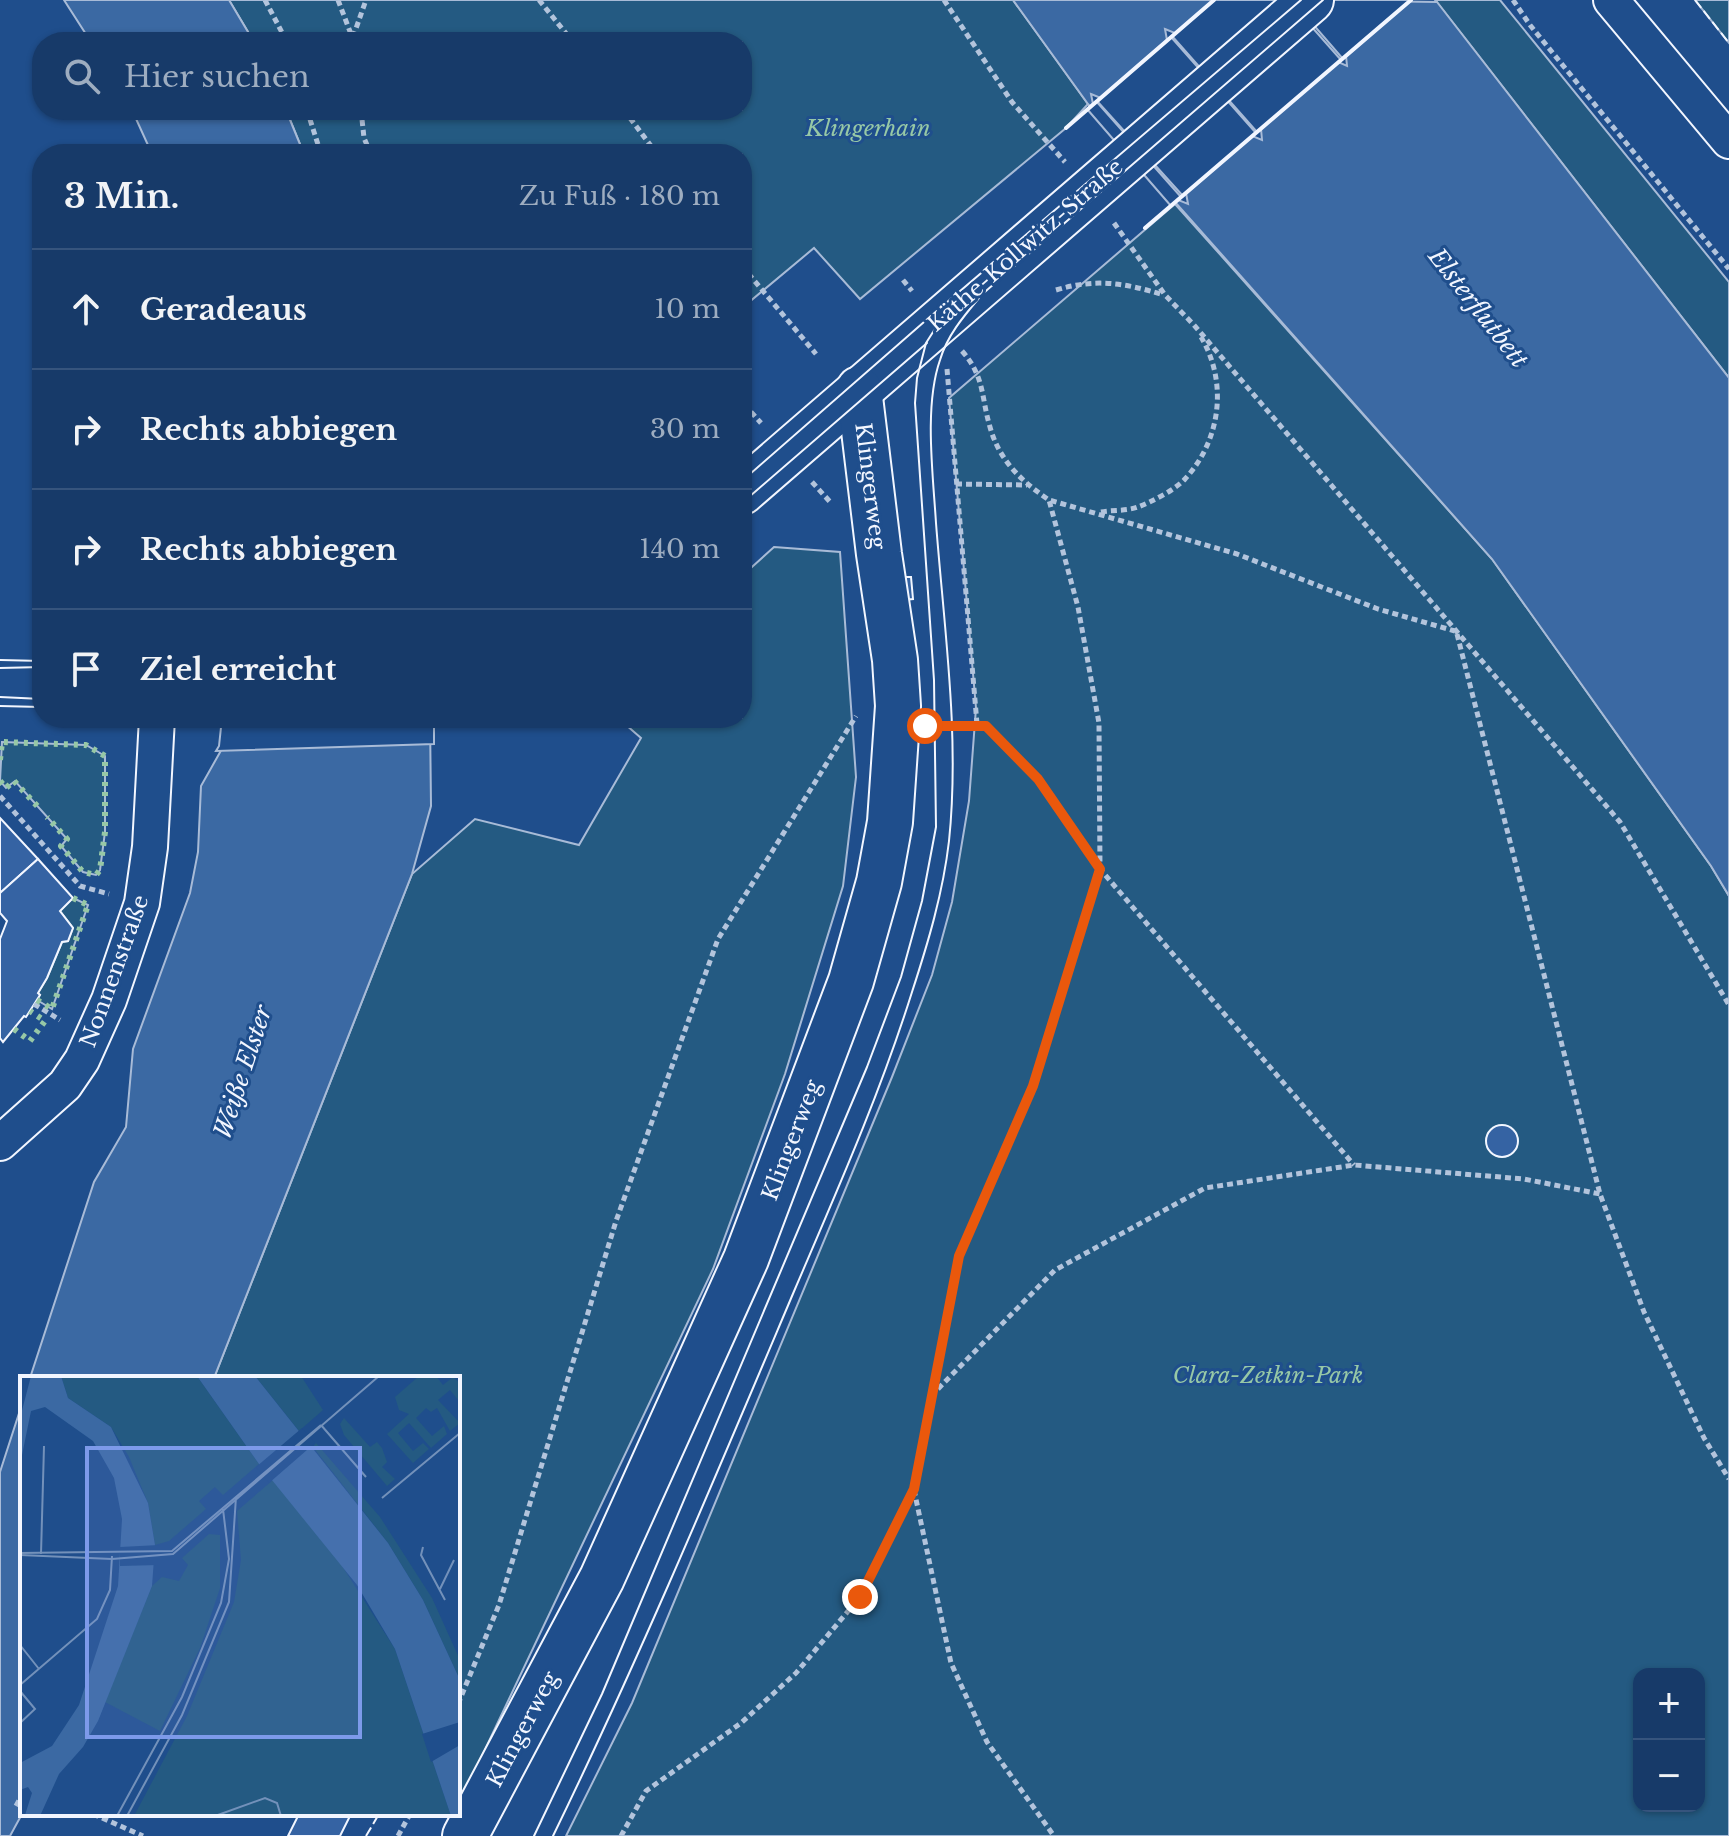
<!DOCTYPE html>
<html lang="de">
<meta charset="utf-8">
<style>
:root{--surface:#173a69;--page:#20416f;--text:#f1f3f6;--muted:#9eadc0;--line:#36547d}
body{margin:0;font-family:"Libre Baskerville",serif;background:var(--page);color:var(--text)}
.controls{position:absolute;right:24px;bottom:24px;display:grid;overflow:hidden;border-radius:16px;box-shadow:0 2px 6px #0004}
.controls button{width:72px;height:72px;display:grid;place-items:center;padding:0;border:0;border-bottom:2px solid var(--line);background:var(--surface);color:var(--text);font:40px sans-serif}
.stop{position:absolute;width:24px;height:24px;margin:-18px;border:6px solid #ea580c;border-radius:50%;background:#fff}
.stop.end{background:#ea580c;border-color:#fff;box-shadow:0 2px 8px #0008}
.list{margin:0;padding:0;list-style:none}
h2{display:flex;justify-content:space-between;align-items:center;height:104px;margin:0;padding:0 32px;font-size:34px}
h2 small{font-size:26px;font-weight:400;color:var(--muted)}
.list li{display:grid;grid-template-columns:52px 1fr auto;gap:24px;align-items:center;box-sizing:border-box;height:120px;padding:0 32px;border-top:2px solid var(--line)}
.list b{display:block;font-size:30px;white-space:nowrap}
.list em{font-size:26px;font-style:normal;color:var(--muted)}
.icon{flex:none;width:44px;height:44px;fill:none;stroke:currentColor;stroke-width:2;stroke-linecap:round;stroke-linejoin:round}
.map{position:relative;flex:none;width:1729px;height:1836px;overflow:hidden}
.search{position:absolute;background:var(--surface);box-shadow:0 2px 6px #0004;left:32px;top:32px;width:720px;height:88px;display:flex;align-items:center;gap:20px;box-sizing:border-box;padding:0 28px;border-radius:32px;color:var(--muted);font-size:30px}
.panel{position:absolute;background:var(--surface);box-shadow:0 2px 6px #0004;left:32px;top:144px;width:720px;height:584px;border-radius:32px}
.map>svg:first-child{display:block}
.green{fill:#245a82;stroke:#a8bbd7;stroke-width:2;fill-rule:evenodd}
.water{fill:#3b69a3;stroke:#a8bbd7;stroke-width:2;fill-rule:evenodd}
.pier{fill:#1f4e8c;stroke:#a8bbd7;stroke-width:2}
.building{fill:#3563a3;stroke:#f2f6ff;stroke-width:2}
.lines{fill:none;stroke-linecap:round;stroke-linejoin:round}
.street-casing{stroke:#f2f6ff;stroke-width:38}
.secondary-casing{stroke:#f2f6ff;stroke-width:48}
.path{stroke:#b3c4dc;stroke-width:5;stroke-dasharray:6 4;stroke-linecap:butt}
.street{stroke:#1f4e8c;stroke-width:34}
.secondary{stroke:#1f4e8c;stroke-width:44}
.tram{stroke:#f2f6ff;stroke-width:2}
.hedge{stroke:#97c8a6;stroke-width:6;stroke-dasharray:4 6;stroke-linecap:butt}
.fence{stroke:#f2f6ff;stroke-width:2;stroke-dasharray:10 4;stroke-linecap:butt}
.wall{stroke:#f2f6ff;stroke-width:4}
.route{stroke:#ea580c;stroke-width:10}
.labels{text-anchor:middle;stroke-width:6;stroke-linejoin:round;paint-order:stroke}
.park-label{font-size:22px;font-style:italic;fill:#97c8a6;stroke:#1f4e8c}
.street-label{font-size:22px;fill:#f2f6ff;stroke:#1f4e8c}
.water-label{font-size:24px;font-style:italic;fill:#f2f6ff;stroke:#1f4e8c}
.inset-road{fill:none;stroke:#7391ba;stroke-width:2}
.view{fill:#7d9aea;fill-opacity:0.15;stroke:#7d9aea;stroke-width:4}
.inset-edge{fill:none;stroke:#f2f6ff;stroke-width:4}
</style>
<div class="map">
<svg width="1729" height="1836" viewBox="0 0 1729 1836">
<rect width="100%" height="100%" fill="#1f4e8c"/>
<g class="green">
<path d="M229,0H1013L1088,104L1066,128L860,299L814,248L742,308V154H304L286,110H742V42H254Z"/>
<path d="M1435,0H1500L1729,282V378Z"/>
<path d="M1695,0H1729V43Z"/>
<path d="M1175,204L1492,559L1711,866L1729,896V1836H566L632,1703L892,1077L932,975L952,902L969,801L976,708L949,398ZM1639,1674H1699V1806H1639Z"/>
<path d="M774,547L840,552L856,777L843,886L785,1074L713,1269L462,1798L458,1796V1378H214L412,874L475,819L579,845L641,738L618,718H742V576Z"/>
<path d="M2,742L86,745L105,756V832L100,870L96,875L83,872L61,846L67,839L15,781L6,788L0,781Z"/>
<path d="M73,898L88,905L52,1009L37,1000L40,995L38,993L47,978L62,942L68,941L73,928L60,911Z"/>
</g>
<g class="water">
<path d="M64,0H229L254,42H91Z"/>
<path d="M1013,0H1282L1338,62L1347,66L1346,56L1296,0L1437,2L1729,378V896L1711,866L1492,559L1088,104ZM1165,29L1175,33L1261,129L1262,140L1252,136L1167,40ZM1091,94L1101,98L1186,193L1188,204L1178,200L1093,104Z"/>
<path d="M132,110H286L304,154H152Z"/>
<path d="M430,718L431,806L412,874L214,1378H30L94,1182L126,1127L133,1049L190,893L198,852L201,786L223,747Z"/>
<path d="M22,1404V1814L10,1836H0V1472Z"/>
</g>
<g class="pier">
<path d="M1214,0H1288L1341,60L1257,132L1172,36Z"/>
<path d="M1292,0H1411L1343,59Z"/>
<path d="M1171,37L1256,133L1183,196L1097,101Z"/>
<path d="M1096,101L1181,197L1171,206L1087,109Z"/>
<path d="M222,718H434V744L216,751L219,746Z"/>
</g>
<g class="building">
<path d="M902,577H911L913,599L904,600Z"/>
<path d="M0,818L38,859L0,893Z"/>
<path d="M38,859L73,898L60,911L73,928L68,941L62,942L47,978L38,993L40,995L26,1017L24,1016L3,1042L0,1038V939L7,921L0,913V893Z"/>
<circle cx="1502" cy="1141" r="16"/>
<path d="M299,1814H351L340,1836H288Z"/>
</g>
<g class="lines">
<g class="street-casing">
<g id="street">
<path d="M1611,0L1729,141"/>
<path d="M0,1143L65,1085L82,1060L109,1000L142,903L150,847L157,718"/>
</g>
</g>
<g class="secondary-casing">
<g id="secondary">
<path d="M742,492L1311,0"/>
<path d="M0,683L42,684"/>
<path d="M465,1836L602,1578L746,1259L851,981L879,882L890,822L898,706L895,660L879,554L859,389"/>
</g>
</g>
<g class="path">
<path d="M265,0L287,42"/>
<path d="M338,0L354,42"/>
<path d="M539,0L573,42"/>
<path d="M944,0L1012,102L1065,162"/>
<path d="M1513,0L1530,25L1729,269"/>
<path d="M353,37L366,0"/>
<path d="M307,110L321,154"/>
<path d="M361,110L364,138L371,154"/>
<path d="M624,110L657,154"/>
<path d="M1114,223L1165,295L1194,325L1620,822L1729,1005"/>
<path d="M742,266L816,354"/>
<path d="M903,280L912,291"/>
<path d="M1056,290C1096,278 1125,283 1164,295"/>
<path d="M962,351C985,377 981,397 990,427C999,460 1021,481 1049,500L1237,554L1378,609L1455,631"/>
<path d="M947,369L977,724"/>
<path d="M751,412L761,423"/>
<path d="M812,482L832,504"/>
<path d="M956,484L1027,485"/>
<path d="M1101,512C1112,510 1127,511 1138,507C1151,502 1175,490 1185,479C1221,440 1228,382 1201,337"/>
<path d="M1457,634L1600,1194L1644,1312L1704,1438L1729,1479"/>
<path d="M938,725L986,726L1038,779L1100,869L1354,1165"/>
<path d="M0,796L80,886L109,894"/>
<path d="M34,1004L60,1020"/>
<path d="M931,1396L1055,1270L1205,1188L1354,1165L1524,1179L1600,1194"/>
<path d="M914,1490L951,1663L987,1742L1054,1836"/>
<path d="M458,1704L499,1605L616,1221L718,939L856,716"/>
<path d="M16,1806L22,1795"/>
<path d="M93,1814L143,1836"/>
<path d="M398,1836L410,1814"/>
<path d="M621,1836L646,1791L741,1723L796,1673L860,1597L914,1489L959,1256L1033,1086L1100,869L1099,723L1078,607L1049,500"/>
</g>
<use href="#street" class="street"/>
<use href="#secondary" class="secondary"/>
<g class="tram">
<path d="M972,303L1323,0"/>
<path d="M742,481L932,315L1301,0"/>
<path d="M742,503L927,343"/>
<path d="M0,668L42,667"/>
<path d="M0,697L42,699"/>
<path d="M534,1836L602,1694L867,1067L901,977L922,901L936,827L934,680L915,403L917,378L926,343L958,293"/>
<path d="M553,1836C640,1657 717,1473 795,1289C837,1191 880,1094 912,992C928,943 943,893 949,841C960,736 944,628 936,523C933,474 924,406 940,360C947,336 963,317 979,298"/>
</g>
<g class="hedge">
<path d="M0,760L2,742L86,745L105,756V832L100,870L96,875L83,872L61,846L67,839L47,817"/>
<path d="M0,781L6,788L14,781L39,808"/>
<path d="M37,1000L52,1009L88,905L73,898"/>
<path d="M14,1029L30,1041L45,1021L30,1011"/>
</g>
<g class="fence">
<path d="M1695,0L1729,43"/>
<path d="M366,1836L379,1814"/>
</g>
<g class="wall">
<path d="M1066,128L1214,0"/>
<path d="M1145,228L1411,0"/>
</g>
</g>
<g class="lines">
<path class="route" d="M860,1597L914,1489L959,1256L1033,1086L1100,869L1038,779L986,726H925"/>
</g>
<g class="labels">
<g class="park-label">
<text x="868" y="136">Klingerhain</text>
<text x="1268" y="1383">Clara-Zetkin-Park</text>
</g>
<g class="street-label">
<text transform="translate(1025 245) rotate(-41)" y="8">Käthe-Kollwitz-Straße</text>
<text transform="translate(871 486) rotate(83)" y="8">Klingerweg</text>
<text transform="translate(114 971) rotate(-70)" y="8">Nonnenstraße</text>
<text transform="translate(791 1140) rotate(-69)" y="8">Klingerweg</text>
<text transform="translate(522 1729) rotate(-62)" y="8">Klingerweg</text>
</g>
<g class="water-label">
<text transform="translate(1478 308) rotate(52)" y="8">Elsterflutbett</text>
<text transform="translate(243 1072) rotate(-72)" y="8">Weiße Elster</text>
</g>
</g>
<g transform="translate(20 1376)">
<rect width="440" height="440" fill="#1f4e8c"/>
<path d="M41,0H177L239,88L203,119L195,111L179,125L186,133L149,165L135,169L128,127L109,81L91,51L48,22ZM235,0H281L303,34L279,55ZM399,0H416L423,9L433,1L440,7L438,24L430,14L418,24L440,47L430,55L417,32L411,36L406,32L396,42L412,60L424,50L427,58L411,72L389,47L378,57L393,75L403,67L409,73L393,87L367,58L389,38L379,34L375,21ZM324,42L350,71L357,66L362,72L367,86L362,91L375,103L367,110L324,59L320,48ZM296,67L360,141L412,222L440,284V304L403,224L368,167L293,71ZM253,104L303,160L375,273L431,440H114L167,340L214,226L221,184L217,135ZM189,158L200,159V212L180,272L140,355L85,326L132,210L142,201L159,205L168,189L162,182Z" fill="#245a82"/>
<path d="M11,0H41L48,22L91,51L128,127L135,169L132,210L78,345L63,371L39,398L20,440L5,439L12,417L8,411L0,414V387L32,370L59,329L98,210L102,143L94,102L73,65L25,31L11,35L0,89V42ZM177,0H235L368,167L403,224L440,304V440H431L375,273L337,209L239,88Z" fill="#3b69a3"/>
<path d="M282,52L295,67L249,107L236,91ZM139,169V189L100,190V171ZM440,346V369L411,386L402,358Z" fill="#1f4e8c"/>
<path class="inset-road" d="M301,49L346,101M362,122L440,57M403,171L401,179L425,224M0,177L152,175L301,49M21,178L24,70M0,179L92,183L153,178L359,0M420,213L434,184M0,269L19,293M0,309L77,243L90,214L92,180M0,315L15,333L0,347M97,440L162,321L201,227L209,183L203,133M107,440L162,339L209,226L216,121M195,440L245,422L257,427L261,440"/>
<path class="view" d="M67,72H340V361H67Z"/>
<rect width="440" height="440" class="inset-edge"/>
</g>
</svg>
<div class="controls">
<button>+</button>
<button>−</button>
</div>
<div class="stop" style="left:925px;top:726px"></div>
<div class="stop end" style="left:860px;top:1597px"></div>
<div class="search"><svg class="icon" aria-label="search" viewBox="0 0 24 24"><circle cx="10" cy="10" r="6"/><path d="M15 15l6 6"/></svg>Hier suchen</div>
<section class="panel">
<h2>3 Min.<small>Zu Fuß · 180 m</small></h2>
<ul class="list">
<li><svg class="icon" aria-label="ahead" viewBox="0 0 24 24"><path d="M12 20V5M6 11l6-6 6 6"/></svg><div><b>Geradeaus</b></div><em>10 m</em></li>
<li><svg class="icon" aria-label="right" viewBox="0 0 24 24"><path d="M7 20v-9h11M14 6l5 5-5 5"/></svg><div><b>Rechts abbiegen</b></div><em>30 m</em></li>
<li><svg class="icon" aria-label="right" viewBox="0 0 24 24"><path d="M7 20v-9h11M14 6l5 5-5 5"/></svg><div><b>Rechts abbiegen</b></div><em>140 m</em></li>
<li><svg class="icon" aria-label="arrive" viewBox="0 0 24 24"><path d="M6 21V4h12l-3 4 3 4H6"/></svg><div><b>Ziel erreicht</b></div></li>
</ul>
</section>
</div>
